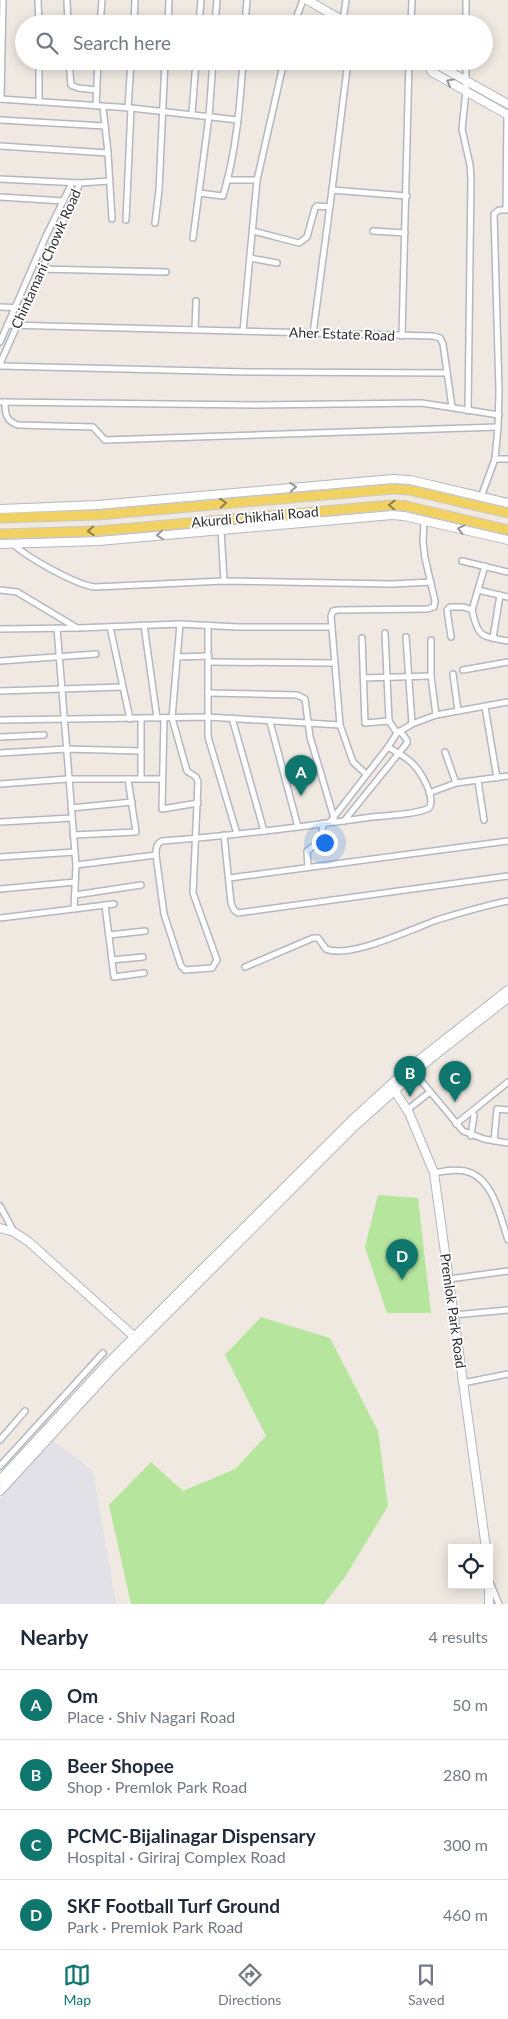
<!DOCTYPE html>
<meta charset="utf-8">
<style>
:root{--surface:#fff;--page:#f2f2f3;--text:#1f2937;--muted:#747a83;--line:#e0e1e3;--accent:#0f766e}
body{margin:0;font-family:Lato,sans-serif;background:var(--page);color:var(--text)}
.controls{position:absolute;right:15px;bottom:15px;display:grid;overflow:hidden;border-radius:0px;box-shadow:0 2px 12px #0003}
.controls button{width:45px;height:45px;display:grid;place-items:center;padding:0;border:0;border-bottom:1px solid var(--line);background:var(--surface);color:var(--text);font:25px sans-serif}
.you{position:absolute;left:324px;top:842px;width:18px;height:18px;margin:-12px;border:4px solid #fff;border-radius:50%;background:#1a73e8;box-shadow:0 0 0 8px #1a73e833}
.badge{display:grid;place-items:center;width:32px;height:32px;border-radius:50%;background:var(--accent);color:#fff;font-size:16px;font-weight:700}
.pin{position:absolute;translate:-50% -41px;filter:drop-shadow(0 1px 2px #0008)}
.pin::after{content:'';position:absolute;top:26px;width:18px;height:15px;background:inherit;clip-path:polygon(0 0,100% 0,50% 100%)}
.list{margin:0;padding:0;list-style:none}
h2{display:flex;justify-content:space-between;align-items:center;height:65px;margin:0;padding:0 20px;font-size:21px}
h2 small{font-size:16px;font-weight:400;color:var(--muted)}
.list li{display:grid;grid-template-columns:32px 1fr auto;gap:15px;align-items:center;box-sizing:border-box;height:70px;padding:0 20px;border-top:1px solid var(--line)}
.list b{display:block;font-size:19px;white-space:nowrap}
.list p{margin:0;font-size:16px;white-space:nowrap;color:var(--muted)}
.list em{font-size:16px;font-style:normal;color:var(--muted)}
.icon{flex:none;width:28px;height:28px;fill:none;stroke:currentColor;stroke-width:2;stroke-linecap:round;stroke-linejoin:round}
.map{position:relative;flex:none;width:508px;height:1604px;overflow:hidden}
.search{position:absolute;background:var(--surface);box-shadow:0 2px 12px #0003;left:15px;right:15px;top:15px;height:55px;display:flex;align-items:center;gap:12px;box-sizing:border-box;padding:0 18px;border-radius:28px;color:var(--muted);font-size:19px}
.sheet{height:345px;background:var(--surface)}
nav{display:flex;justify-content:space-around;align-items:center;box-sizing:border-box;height:70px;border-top:1px solid var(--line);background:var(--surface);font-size:14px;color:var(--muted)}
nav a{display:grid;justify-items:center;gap:2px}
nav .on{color:var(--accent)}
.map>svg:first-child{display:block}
.industrial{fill:#e3e1e8}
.green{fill:#b6e59e}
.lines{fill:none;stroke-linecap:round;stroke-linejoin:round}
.street-casing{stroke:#b4b7c1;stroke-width:8}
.secondary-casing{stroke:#b4b7c1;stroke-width:10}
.primary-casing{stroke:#c9c9c9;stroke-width:11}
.street{stroke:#fff;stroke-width:5}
.secondary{stroke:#fff;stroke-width:8}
.primary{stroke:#f2d163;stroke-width:9}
.oneway{stroke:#969696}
.oneway2{stroke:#908048}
.labels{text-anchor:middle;stroke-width:4;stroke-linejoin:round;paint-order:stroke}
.street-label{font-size:14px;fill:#2e2e2e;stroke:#fff}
</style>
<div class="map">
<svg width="508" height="1604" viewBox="0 0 508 1604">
<rect width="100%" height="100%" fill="#efe9e1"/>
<path class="industrial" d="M51,1439L93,1471L116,1604H0V1498Z"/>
<g class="green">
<path d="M378,1195L418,1198L431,1313H387L365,1247Z"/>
<path d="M261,1317L330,1338L378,1431L388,1506L345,1577L324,1604H131L109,1505L151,1462L183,1491L235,1469L266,1436L225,1355Z"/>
</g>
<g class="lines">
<g class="street-casing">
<g id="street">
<path d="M38,0L39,24"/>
<path d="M67,0L68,24"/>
<path d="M343,20L346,0"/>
<path d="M100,24L102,0"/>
<path d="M134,24L135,0"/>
<path d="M168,24L169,0"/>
<path d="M199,24L201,0"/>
<path d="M215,24L217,0"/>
<path d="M245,24L247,0"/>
<path d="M294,24L303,0"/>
<path d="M411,24L412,0"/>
<path d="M466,24V0"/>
<path d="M69,61L71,85L78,88L97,90"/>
<path d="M348,61L332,190L407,196"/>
<path d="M466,61V91L462,129L470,165L471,179L468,411"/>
<path d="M0,99L131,108L238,120"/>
<path d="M1,99L3,0"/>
<path d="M39,102V61"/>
<path d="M96,106L98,61"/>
<path d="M103,107L108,153L112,219"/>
<path d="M128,108L131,61"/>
<path d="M192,114L196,61"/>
<path d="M0,120L105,126"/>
<path d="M0,146L108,153"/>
<path d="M0,179L80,183L110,181"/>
<path d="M227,180H257"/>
<path d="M199,193L223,196C236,153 240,106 243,61"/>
<path d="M0,197L64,201"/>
<path d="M126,220L131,108"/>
<path d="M155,223L159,190L165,61"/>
<path d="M253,231L299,243L307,237L315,208L317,206L330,207"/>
<path d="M373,231L405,233"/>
<path d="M193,238L209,116L213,61"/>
<path d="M250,258L277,263"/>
<path d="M41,269L166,272"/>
<path d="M0,307L24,308"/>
<path d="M7,325L433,336L440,338L443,344L452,407"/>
<path d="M195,330L196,301"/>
<path d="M243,331L257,180L284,61"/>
<path d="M313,334L332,190"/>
<path d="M402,336L409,61"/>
<path d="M0,342L46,236L72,183"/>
<path d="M0,364L80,183"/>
<path d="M0,366L248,372L447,373"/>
<path d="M0,402L255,405L422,403L499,415"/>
<path d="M5,402C5,414 6,421 18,425L93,427L105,440L498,427"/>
<path d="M495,459H508"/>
<path d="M481,497L495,459L498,427L499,390L494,214L499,210H506L507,115"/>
<path d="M221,530L224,581"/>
<path d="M12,543C26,557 76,585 95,587L224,581L392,584L431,582"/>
<path d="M462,561L508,572"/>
<path d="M0,590L17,592L77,628"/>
<path d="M478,590L508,597"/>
<path d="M472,610L485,566"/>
<path d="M180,624L172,718L187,771L196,777L198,782L193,893L217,960L212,968L185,970L181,966L164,914L156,855C156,849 156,844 162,841C232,836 302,827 372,817C388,815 415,815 429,808C436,798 422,774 414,765C407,757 397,753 388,747"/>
<path d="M144,625L157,718"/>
<path d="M208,626V737L237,834"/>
<path d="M110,627L130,719"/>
<path d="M57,628L76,865L74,909"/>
<path d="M0,629L78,628L180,624L238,627H331"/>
<path d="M385,633L389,721L397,733"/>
<path d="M406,637L412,724"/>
<path d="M451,637L447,610L450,607H464L472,610C478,638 481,636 508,641"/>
<path d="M362,638L365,723L389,721"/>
<path d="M493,638L500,595"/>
<path d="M431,640V676L436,715"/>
<path d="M177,657L209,656"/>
<path d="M0,661L96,654"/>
<path d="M209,662L334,663"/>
<path d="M463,670L508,662"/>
<path d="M453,674L458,711"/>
<path d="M364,678L431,676"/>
<path d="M0,691L122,687"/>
<path d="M208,693L297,695L305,699L310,737L334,818"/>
<path d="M485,707L497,778"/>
<path d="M164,718L162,809L198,803"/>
<path d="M232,718L264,831"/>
<path d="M141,719V778"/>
<path d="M0,720L208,717L340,725"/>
<path d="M270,722L298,827"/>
<path d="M0,737L44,735"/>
<path d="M445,752L456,783"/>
<path d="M0,753L66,749L141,751"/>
<path d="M366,774L353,762L340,725L331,616L333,611L338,610L427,609L434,607L435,601L425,558L423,542L424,520"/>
<path d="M478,781L484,820"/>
<path d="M0,784L68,779H162"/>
<path d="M429,793L456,783L508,776"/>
<path d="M71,808L132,802"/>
<path d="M344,821L407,743V740L400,731"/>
<path d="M0,822L72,818"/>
<path d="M330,822L388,747L397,733L412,724L436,715L508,702"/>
<path d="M73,835L136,832L128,779"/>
<path d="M224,835L231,903L234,910L238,913L508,876"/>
<path d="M0,857L75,852"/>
<path d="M76,865L156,855"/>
<path d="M308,867L307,851C321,841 322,841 323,823"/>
<path d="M229,878L508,841"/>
<path d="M0,889L75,882"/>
<path d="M75,895L141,885"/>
<path d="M105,905L114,977L144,973"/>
<path d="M0,918L114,904"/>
<path d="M109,935L145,931"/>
<path d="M112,960L143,957"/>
<path d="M245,967L313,938H318L326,949C349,959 412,929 437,920C460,913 484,906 508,901"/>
<path d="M413,1071L463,1131L484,1139L508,1143"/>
<path d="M407,1110L430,1092"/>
<path d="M456,1124L508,1082"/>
<path d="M471,1136L474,1115"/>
<path d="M494,1141L497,1109L508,1110"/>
<path d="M434,1173C444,1171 454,1169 465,1171C493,1177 500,1216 508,1240"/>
<path d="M0,1206L14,1232"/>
<path d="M449,1279L508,1271"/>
<path d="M454,1315L508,1310"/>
<path d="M463,1383L508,1374"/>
<path d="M0,1440L25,1411"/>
<path d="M0,1466L103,1353"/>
<path d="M489,1580L499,1604"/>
</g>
</g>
<g class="secondary-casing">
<g id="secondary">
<path d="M307,0L349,24"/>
<path d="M425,62L436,64L508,104"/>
<path d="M427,63L432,72L508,115"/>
<path d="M0,509L98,505L393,479L410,480L508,503"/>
<path d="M0,544L99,541L392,515L404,516L508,540"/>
<path d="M393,1088L409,1113L434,1173L486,1548"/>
<path d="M0,1228L14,1232L29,1242L138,1340"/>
<path d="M0,1480L106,1365L352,1120L410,1067L508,990"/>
<path d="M0,1491L111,1370L356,1125L430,1059L508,998"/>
<path d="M489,1604V1585"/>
</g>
</g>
<g class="primary-casing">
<g id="primary">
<path d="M0,518L98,515L393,489L409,490L508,513"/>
<path d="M0,534L98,531L392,505L406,506L508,530"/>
</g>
</g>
<use href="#street" class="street"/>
<use href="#secondary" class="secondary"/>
<use href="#primary" class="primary"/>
</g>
<defs><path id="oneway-chevron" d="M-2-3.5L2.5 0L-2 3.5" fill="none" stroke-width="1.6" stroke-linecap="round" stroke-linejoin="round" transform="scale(1.25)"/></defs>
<g class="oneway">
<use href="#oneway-chevron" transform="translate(450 82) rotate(-151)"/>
<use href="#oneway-chevron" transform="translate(293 487) rotate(-5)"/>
<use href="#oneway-chevron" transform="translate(461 529) rotate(-167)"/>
<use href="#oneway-chevron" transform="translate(160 535) rotate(175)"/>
</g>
<g class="oneway2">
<use href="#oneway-chevron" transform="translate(223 503) rotate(-5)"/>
<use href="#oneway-chevron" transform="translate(392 505) rotate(-179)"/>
<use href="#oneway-chevron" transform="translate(91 531) rotate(178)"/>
</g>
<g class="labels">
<g class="street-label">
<text transform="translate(46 259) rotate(-66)" y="5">Chintamani Chowk Road</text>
<text transform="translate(342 334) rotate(2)" y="5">Aher Estate Road</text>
<text transform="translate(255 517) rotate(-5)" y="5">Akurdi Chikhali Road</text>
<text transform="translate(453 1311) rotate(82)" y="5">Premlok Park Road</text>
</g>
</g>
</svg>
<div class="controls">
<button><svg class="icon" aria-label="locate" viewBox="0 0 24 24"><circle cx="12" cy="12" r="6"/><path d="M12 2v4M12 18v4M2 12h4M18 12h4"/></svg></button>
</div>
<div class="you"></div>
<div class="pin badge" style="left:301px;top:796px">A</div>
<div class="pin badge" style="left:410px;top:1097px">B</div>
<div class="pin badge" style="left:455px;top:1102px">C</div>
<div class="pin badge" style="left:402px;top:1280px">D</div>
<div class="search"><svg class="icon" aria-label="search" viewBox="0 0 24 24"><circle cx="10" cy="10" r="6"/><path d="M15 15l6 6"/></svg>Search here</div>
</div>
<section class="sheet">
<h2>Nearby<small>4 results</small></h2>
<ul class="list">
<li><span class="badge">A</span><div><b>Om</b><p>Place · Shiv Nagari Road</p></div><em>50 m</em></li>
<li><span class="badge">B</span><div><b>Beer Shopee</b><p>Shop · Premlok Park Road</p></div><em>280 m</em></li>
<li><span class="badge">C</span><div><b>PCMC-Bijalinagar Dispensary</b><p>Hospital · Giriraj Complex Road</p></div><em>300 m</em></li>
<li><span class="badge">D</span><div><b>SKF Football Turf Ground</b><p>Park · Premlok Park Road</p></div><em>460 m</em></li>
</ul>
</section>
<nav>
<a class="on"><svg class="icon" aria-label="map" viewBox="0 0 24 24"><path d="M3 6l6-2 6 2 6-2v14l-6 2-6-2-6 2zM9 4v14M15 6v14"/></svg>Map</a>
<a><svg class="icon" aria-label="directions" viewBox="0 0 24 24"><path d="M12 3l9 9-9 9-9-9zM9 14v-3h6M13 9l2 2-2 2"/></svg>Directions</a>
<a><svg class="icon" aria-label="saved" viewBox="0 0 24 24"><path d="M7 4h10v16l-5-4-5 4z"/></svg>Saved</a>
</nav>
